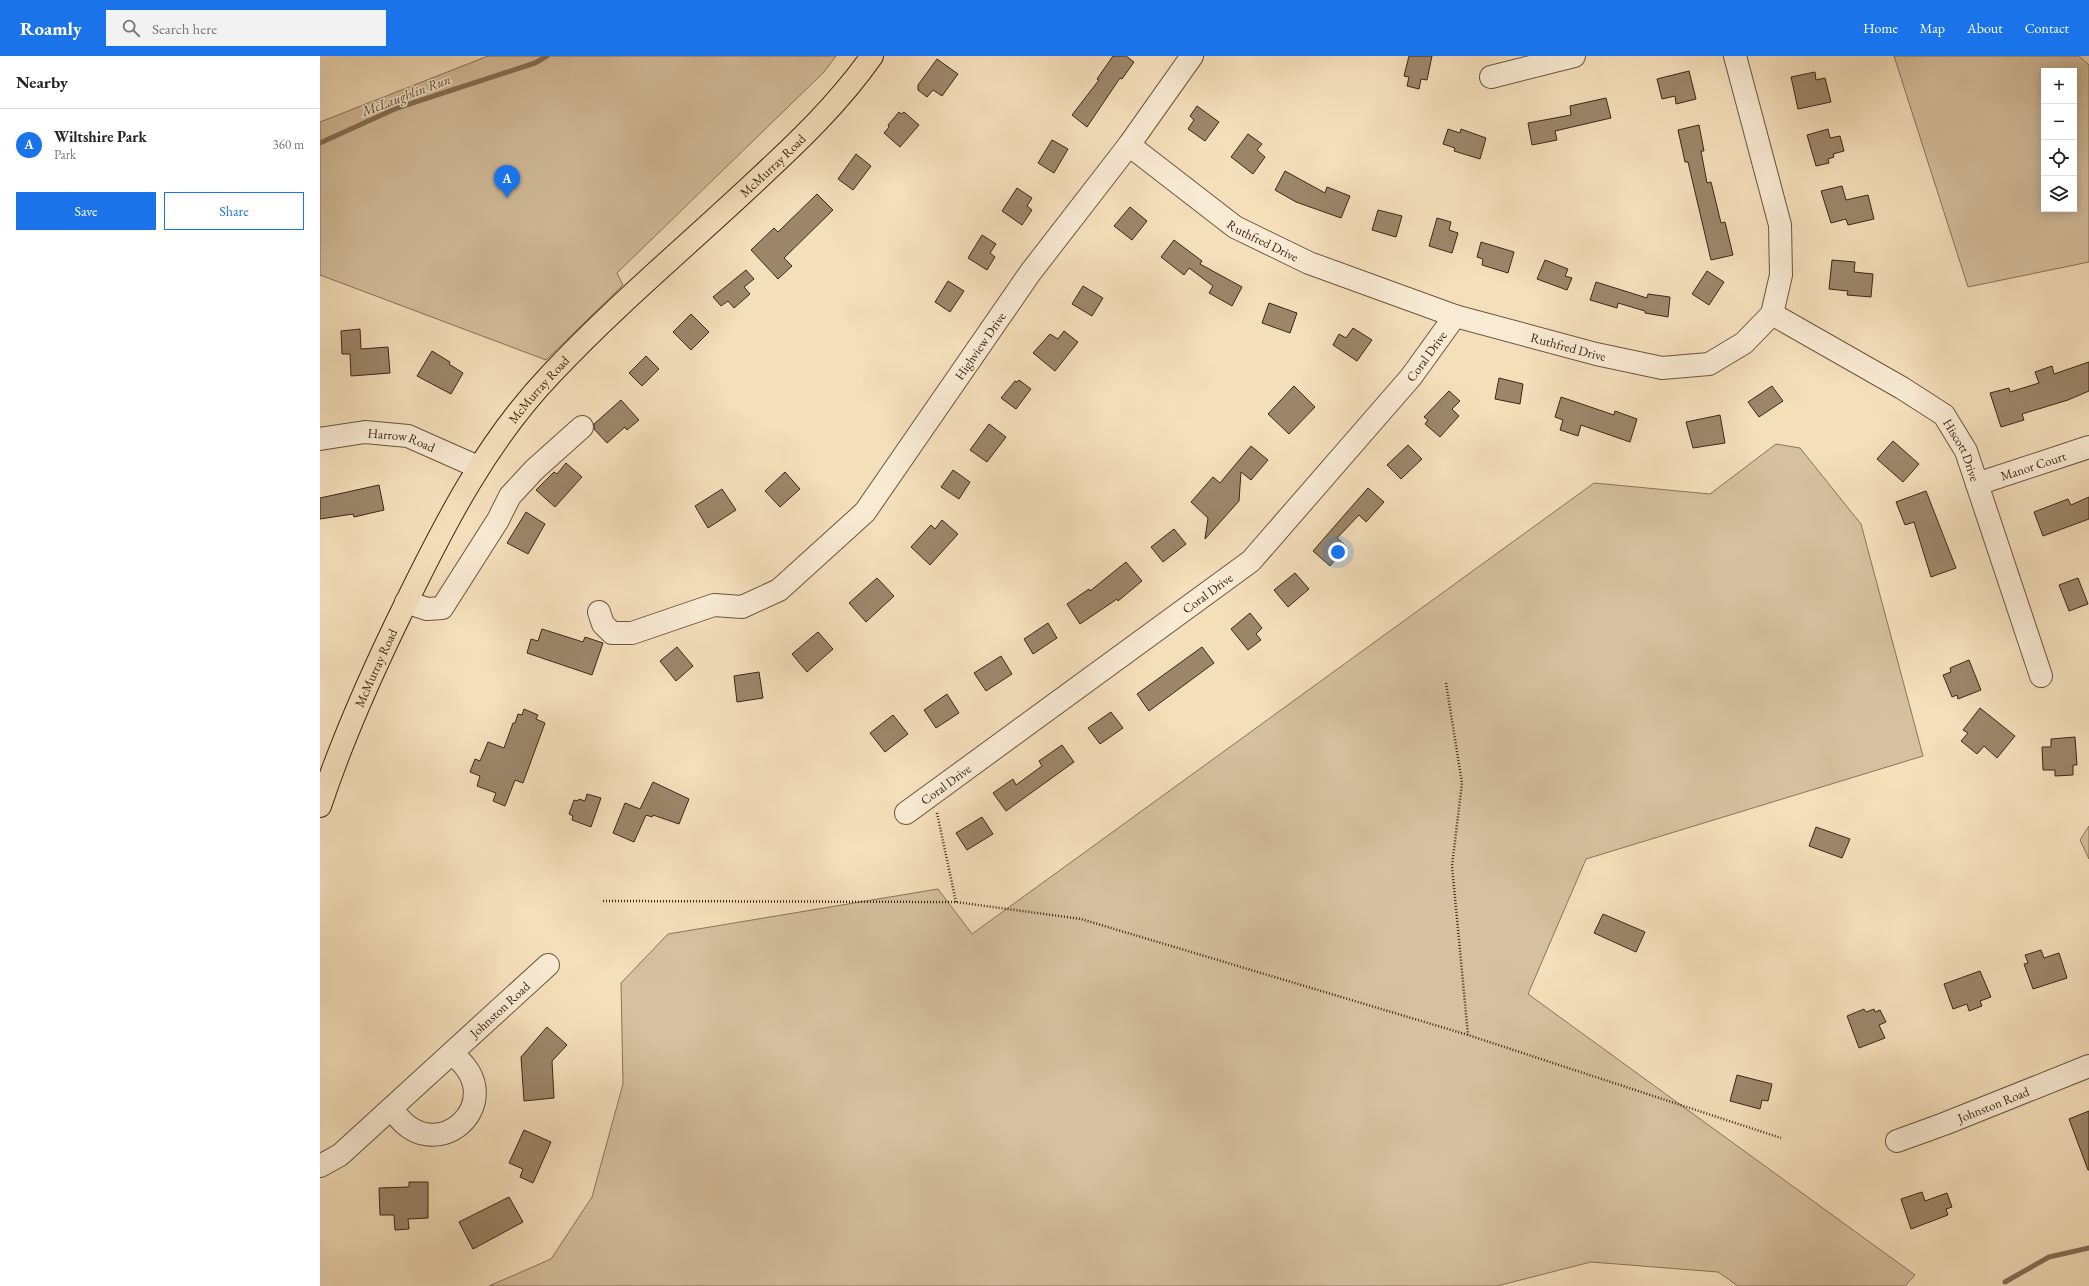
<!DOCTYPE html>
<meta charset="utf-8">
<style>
:root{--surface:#fff;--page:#f2f2f2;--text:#222;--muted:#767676;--line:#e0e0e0;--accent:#1a73e8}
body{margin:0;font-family:"EB Garamond",serif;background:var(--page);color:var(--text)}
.controls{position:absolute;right:12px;top:12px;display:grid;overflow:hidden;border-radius:0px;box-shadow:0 2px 10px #0003}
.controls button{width:36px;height:36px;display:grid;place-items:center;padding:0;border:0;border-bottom:1px solid var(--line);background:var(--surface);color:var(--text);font:20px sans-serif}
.you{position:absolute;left:1018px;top:496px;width:14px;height:14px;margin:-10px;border:3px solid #fff;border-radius:50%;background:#1a73e8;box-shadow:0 0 0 6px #1a73e833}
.badge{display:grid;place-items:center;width:26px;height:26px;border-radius:50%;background:var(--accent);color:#fff;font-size:13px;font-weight:700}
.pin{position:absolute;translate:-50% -33px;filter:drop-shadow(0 1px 2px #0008)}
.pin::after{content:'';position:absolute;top:21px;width:14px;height:12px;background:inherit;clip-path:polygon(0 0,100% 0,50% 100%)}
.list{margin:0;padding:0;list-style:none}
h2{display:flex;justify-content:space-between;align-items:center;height:52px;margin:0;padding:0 16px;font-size:17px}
h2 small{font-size:13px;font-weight:400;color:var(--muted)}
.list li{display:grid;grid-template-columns:26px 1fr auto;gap:12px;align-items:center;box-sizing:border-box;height:72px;padding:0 16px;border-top:1px solid var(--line)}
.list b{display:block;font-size:15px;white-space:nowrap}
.list p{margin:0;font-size:13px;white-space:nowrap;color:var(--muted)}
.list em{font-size:13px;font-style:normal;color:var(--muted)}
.actions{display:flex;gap:8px;padding:12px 16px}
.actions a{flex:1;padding:9px 0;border:1px solid var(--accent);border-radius:0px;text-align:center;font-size:14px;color:var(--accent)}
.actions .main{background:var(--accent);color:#fff}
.icon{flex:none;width:22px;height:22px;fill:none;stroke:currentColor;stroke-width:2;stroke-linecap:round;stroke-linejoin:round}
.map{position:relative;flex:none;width:1769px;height:1230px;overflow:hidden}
header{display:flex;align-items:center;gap:24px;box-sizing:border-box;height:56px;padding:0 20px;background:var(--accent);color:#fff}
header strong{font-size:19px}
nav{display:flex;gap:22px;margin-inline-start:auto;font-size:14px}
.search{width:280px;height:36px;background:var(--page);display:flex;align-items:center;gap:10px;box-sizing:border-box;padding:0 14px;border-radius:0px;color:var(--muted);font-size:15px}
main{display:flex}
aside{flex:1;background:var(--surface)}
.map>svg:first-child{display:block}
.green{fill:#d5c09f;stroke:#88745a;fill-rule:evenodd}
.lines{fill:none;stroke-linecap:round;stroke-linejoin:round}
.stream{stroke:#857057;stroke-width:5}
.building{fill:#9c876b;stroke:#3c2715}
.minor-casing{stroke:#6a553e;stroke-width:24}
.major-casing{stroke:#3c2715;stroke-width:24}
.path{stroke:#3c2715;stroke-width:2.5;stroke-dasharray:1 2;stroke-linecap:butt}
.minor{stroke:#f8ead3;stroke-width:22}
.major{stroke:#f4dfbb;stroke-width:22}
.labels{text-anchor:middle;stroke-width:3;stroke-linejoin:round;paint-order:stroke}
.street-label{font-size:13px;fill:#3c2715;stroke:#f8ead3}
.water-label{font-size:14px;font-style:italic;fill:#604b36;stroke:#f8ead3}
</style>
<header>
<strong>Roamly</strong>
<div class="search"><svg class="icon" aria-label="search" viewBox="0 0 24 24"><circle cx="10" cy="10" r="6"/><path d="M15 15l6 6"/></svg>Search here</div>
<nav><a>Home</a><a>Map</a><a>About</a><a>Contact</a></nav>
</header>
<main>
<aside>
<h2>Nearby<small></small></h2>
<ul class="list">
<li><span class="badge">A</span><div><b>Wiltshire Park</b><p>Park</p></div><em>360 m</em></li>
</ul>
<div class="actions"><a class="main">Save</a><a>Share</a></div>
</aside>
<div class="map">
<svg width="1769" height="1230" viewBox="0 0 1769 1230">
<rect width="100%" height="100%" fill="#f4dfbb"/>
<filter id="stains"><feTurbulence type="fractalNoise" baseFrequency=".005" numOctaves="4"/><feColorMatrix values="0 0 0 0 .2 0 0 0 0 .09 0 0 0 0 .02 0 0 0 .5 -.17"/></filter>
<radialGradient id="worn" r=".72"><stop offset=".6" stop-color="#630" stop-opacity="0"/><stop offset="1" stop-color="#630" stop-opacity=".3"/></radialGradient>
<g class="green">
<path d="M168,0H516L504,16L297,217L303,229L226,304L0,219V66Z"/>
<path d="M1574,0H1759L1769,9V206L1648,231ZM1724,15H1754V153H1724Z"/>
<path d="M1456,388L1480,392L1541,468L1603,700L1266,803L1208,938L1595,1219L1585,1230H1418L1398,1216L1271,1206L1177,1230H169L231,1203L272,1141L303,1028L301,927L348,878L618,833L652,878L1274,427L1390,438Z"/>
<path d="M1769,770V803L1760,784Z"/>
</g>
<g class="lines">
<g class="stream">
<path d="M0,87L77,52L215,7L227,0"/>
<path d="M1685,1226L1729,1201L1769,1192"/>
</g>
</g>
<g class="building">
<path d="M793,0H806L814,6L802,23L800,22L767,71L752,59L779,24L777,23Z"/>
<path d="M1089,0H1112L1107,24L1101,23L1099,33L1087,30L1089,21L1084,20Z"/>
<path d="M617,3L638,18L622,40L613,34L607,41L598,34V29Z"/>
<path d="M1369,15L1376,43L1356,48L1355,40L1342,43L1337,23Z"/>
<path d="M1495,16L1496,24L1505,22L1511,46L1478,53L1471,21Z"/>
<path d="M1286,42L1291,62L1235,75L1237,84L1212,89L1208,67L1251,59L1250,50Z"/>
<path d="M877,50L899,66L885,85L868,73L874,64L870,60Z"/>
<path d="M579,56L581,58L584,56L599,69L580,91L564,77L569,71L568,69Z"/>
<path d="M1379,69L1384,95H1381L1387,127L1391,126L1401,167L1405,166L1413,199L1391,204L1368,106H1365L1358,74Z"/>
<path d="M1128,73L1140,77L1141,73L1166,82L1160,103L1134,95L1135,92L1123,88Z"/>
<path d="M1508,73L1510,82L1520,80L1524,95L1513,98L1514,101L1508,103L1509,107L1496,110L1487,79Z"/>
<path d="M928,78L942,88L937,94L945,101L933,118L911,101Z"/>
<path d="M732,84L748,93L734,117L718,107Z"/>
<path d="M536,98L551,110L533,134L518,123Z"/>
<path d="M965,115L1005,137L1007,131L1030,140L1021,162L976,146L955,134Z"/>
<path d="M1522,130L1526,144L1548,139L1554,163L1528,169L1526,163L1511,167L1501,135Z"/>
<path d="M697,132L712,142L707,150L712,154L702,169L682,155Z"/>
<path d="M497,138L513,154L464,202L472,210L458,223L431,194L454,172L458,176Z"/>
<path d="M810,151L827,165L812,184L794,170Z"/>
<path d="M1058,154L1082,160L1076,181L1052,174Z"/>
<path d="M1117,162L1131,166L1129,174L1138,177L1132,197L1109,190Z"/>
<path d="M662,179L676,188L670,197L675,201L667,214L648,202Z"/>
<path d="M854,184L882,205L880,208L922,231L912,250L889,237L893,230L869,212L864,219L841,201Z"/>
<path d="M1161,186L1194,196L1188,217L1162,209L1163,203L1157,201Z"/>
<path d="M1225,204L1248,213L1245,220L1252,222L1247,234L1217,223Z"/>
<path d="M1512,204L1535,206L1534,216L1553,218L1551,241L1527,239L1528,235L1509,233Z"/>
<path d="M426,214L434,223L424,231L430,238L414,252L408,245L401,250L393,241Z"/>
<path d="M1387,215L1404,226L1389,249L1372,238Z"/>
<path d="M628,225L644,235L630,256L615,246Z"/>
<path d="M1276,226L1327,242L1328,238L1350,241L1348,261L1325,257V255L1298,247L1297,252L1270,244Z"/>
<path d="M763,230L783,242L772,260L752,248Z"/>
<path d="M949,247L977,257L970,277L942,267Z"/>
<path d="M371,258L389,276L371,294L353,276Z"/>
<path d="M1033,272L1052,284L1037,305L1013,289L1019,278L1026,282Z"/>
<path d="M40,273L41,293L68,291L70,317L31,320L30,298H22L21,275Z"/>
<path d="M744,275L758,286L735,315L713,297L730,278L738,283Z"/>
<path d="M112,295L130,306L129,308L143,317L131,338L97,320Z"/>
<path d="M326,300L339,313L322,330L309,317Z"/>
<path d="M1769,306V335L1748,344L1702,358L1704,364L1681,371L1670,337L1689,332L1690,336L1719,327L1715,316L1732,310L1734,318Z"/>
<path d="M1179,322L1203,328L1200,348L1175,343Z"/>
<path d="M699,324L711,333L696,353L681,342L695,325L697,326Z"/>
<path d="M974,330L995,351L969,378L948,358Z"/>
<path d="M1452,330L1463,345L1439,361L1428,346Z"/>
<path d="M1129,335L1140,345L1132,353L1139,360L1120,381L1105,368L1108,364L1104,361Z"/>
<path d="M1241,341L1294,359L1295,355L1317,363L1310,386L1261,369L1258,380L1240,374L1243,364L1235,361Z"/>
<path d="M301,344L319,364L307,374L305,371L287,387L274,373V368Z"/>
<path d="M1400,359L1405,387L1373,392L1366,366Z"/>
<path d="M669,368L686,381L667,406L650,394Z"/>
<path d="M1573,385L1599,408L1583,426L1557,403Z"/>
<path d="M1088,389L1102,403L1081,423L1067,409Z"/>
<path d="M931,390L948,404L931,424L921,416L919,445L885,483L888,462L871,446L893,421L900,427Z"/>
<path d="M246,407L262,421L235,451L216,434L234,416L237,418Z"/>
<path d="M633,414L650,426L639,443L621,431Z"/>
<path d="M465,416L480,433L460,451L445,435Z"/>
<path d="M59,429L64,454L34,461L33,458L0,463V442Z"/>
<path d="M1048,432L1064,446L1046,466L1039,459L1017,482L1026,490L1010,510L993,495Z"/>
<path d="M402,433L416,454L388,472L375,450Z"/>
<path d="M1606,435L1636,512L1611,521L1594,466L1585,469L1576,446Z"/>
<path d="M1769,441V463L1723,480L1714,456L1748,443L1751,449Z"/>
<path d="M206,456L225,468L208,498L187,487Z"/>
<path d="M622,464L638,478L610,509L591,491L611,469L615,473Z"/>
<path d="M854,473L866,488L843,506L831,491Z"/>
<path d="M806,506L822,525L798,545L797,543L760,568L747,548L769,533L770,535Z"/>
<path d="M975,517L989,533L968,551L954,534Z"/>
<path d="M557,522L574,540L546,566L529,547Z"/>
<path d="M1758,522L1768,548L1749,555L1739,529Z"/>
<path d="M930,557L942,572L936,578L941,584L928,594L911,573Z"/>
<path d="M728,567L737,582L713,598L704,583Z"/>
<path d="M222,573L263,586L265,581L283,587L272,619L207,597L211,583L218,585Z"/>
<path d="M498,576L513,593L487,616L472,598Z"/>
<path d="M357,591L373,610L356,625L340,605Z"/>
<path d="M882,591L894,607L829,655L817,638Z"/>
<path d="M681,600L692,618L666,635L654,617Z"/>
<path d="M1649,604L1661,634L1638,643L1637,639L1632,641L1623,619L1631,616L1630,612Z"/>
<path d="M439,616L443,642L417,646L414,620Z"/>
<path d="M627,638L639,657L616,672L604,654Z"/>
<path d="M1660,652L1695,680L1677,702L1664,690L1657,698L1641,685L1648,677L1643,674Z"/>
<path d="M204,653L218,659L216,663L225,667L203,727L195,724L185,750L173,745L176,737L157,730L160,720L150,716L155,703L160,705L168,686L184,692L193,667H195L198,658L202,659Z"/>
<path d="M791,656L803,672L780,688L768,672Z"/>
<path d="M573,659L588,678L565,696L550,677Z"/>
<path d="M1755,681L1757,709H1753V719L1735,720V714H1723L1722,691H1731V683Z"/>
<path d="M742,689L754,706L686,755L673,737L693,723L696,729L722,710L719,705Z"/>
<path d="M333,726L369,743L359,768L333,759L332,761L326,759L314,786L293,777L305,747L320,753Z"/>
<path d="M267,738L281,742L271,771L252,764L253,760L249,758L254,744L258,745L259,743L265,745Z"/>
<path d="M662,761L673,778L647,794L636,777Z"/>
<path d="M1496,771L1530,783L1522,802L1489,790Z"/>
<path d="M1283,858L1325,876L1316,896L1274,877Z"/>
<path d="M1721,894L1724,902L1739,897L1747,922L1713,933L1704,908L1708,907L1705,899Z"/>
<path d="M1660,915L1671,941L1660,945L1662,950L1649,955L1647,948L1633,953L1624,928Z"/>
<path d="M1544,953L1546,956L1554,953L1555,956L1560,954L1566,966L1559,969L1565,982L1539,992L1527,960Z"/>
<path d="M227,971L247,989L232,1005L234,1042L204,1045L201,1001Z"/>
<path d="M1417,1019L1452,1028L1448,1045L1442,1044L1440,1053L1410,1045Z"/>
<path d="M1769,1055V1114H1768L1749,1063Z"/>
<path d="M204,1074L231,1086L213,1127L200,1121L203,1113L189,1107Z"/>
<path d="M89,1126H108V1162L88,1163L89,1173L75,1174L74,1159H60L59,1132L89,1131Z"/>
<path d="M1602,1136L1605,1145L1627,1137L1632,1151L1626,1153L1628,1159L1591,1173L1581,1143Z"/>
<path d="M189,1141L203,1166L153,1193L139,1166Z"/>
</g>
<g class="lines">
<g class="minor-casing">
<g id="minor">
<path d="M1171,21L1254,0"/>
<path id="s1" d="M809,89L915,171L989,207L1135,260L1276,298L1342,312L1389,308L1424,287L1452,258L1461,219L1460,169L1415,0"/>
<path id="s2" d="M1452,258L1582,332L1624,359L1646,395L1721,620"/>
<path id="s3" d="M0,383L45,376L88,380L158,411"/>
<path id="s4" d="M1657,428L1769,391"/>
<path d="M86,546L107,553L122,552L178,464L190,440L214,414L262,371"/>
<path id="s5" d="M279,556L283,568L292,577H312L394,549L422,551L459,534L545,456L710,217L809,89L872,0"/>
<path id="s6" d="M586,757L931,505L1091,321L1135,260"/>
<path d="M72,1052C112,1119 195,1045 132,998"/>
<path id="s7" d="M1577,1085L1624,1068L1769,1010"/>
<path id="s8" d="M0,1110L20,1099L228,909"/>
</g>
</g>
<g class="major-casing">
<g id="major">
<path id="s9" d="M0,750C23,681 53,614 85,549C126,465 167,385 232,317C296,249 368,189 436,125C478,86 519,47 552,0"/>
</g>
</g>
<g class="path">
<path d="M1126,627L1142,727L1132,810L1148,979"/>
<path d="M617,757L636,846"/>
<path d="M283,845L636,846L761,863L1148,979L1461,1082"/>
</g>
<use href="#minor" class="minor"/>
<use href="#major" class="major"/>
</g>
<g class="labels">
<g class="street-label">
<text dy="5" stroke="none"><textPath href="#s9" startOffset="797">McMurray Road</textPath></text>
<text dy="5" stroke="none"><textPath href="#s1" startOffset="165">Ruthfred Drive</textPath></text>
<text dy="5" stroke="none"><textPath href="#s5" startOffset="519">Highview Drive</textPath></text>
<text dy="5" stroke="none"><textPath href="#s1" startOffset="489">Ruthfred Drive</textPath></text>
<text dy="5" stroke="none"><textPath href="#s6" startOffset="697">Coral Drive</textPath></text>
<text dy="5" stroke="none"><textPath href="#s9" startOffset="473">McMurray Road</textPath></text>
<text dy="5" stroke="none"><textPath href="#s3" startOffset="83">Harrow Road</textPath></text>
<text dy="5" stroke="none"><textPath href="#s2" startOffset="239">Hiscott Drive</textPath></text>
<text dy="5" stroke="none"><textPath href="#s4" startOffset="59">Manor Court</textPath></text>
<text dy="5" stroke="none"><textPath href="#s6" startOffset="373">Coral Drive</textPath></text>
<text dy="5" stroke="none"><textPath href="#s9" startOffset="149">McMurray Road</textPath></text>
<text dy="5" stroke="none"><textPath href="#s6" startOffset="49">Coral Drive</textPath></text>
<text dy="5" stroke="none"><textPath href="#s8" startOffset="239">Johnston Road</textPath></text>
<text dy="5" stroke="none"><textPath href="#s7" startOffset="103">Johnston Road</textPath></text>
</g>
<g class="water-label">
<text transform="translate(86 39) rotate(-21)" y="5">McLaughlin Run</text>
</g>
</g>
<rect width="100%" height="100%" filter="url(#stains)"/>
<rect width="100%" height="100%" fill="url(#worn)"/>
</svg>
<div class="controls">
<button>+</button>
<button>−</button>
<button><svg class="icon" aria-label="locate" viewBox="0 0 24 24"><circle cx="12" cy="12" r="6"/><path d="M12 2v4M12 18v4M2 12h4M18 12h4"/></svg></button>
<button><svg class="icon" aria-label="layers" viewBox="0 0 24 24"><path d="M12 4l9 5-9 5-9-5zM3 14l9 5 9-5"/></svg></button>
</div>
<div class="you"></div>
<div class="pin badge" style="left:187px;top:142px">A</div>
</div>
</main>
